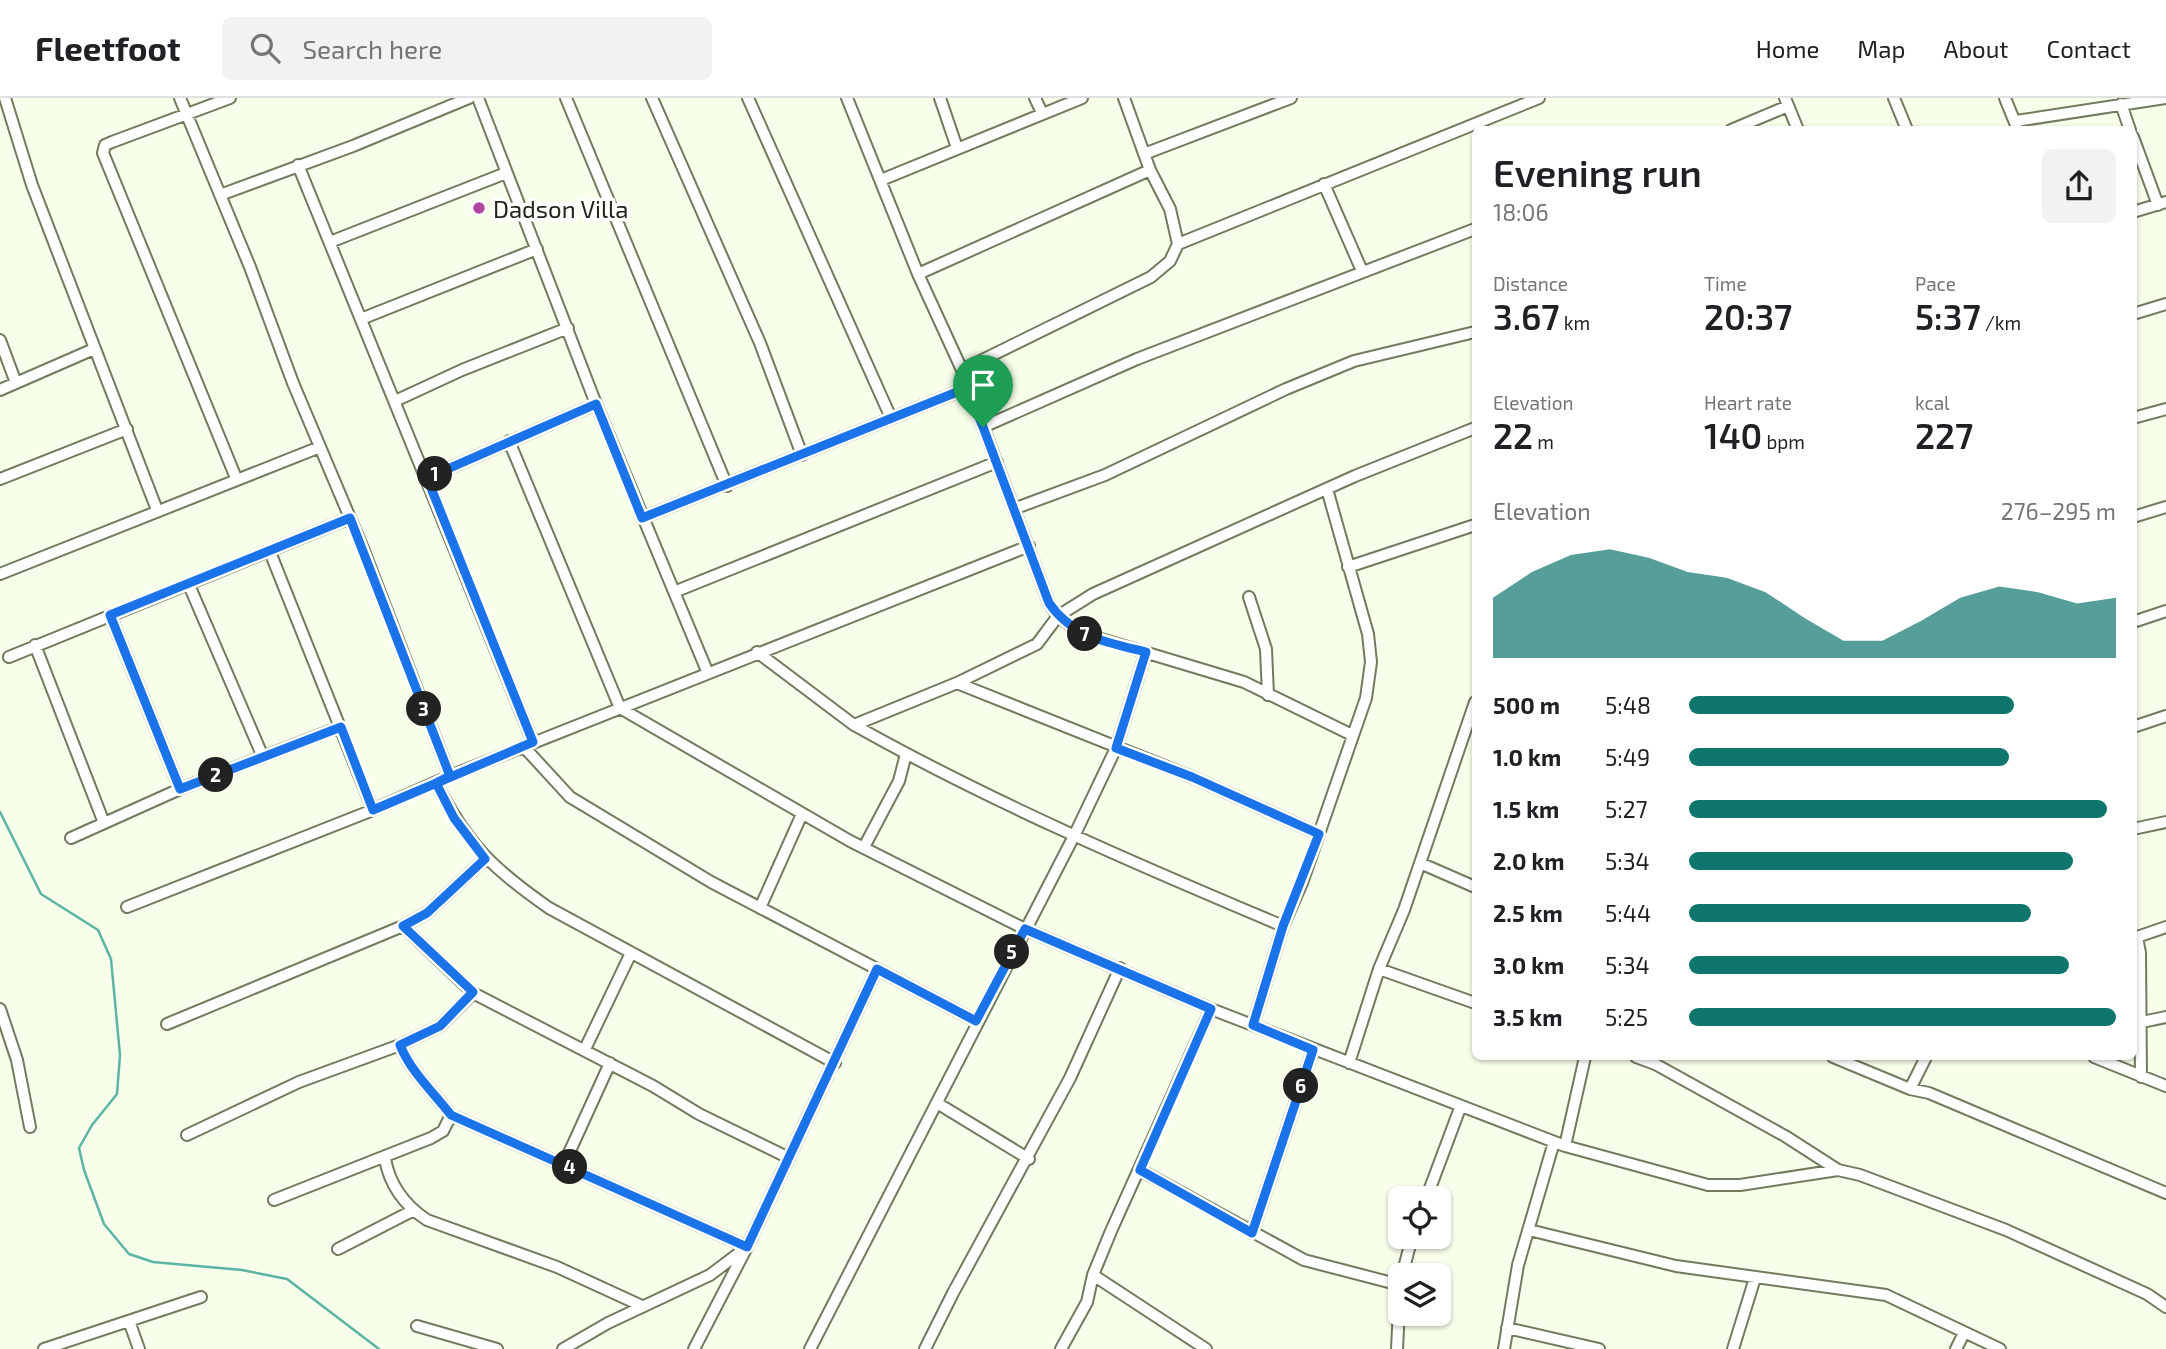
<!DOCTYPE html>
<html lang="en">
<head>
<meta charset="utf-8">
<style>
  :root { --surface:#fff; --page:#f2f2f2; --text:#202124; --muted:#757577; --line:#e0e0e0; --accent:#0f766e }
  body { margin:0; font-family:"Exo 2",sans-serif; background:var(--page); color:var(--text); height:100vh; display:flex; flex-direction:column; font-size:26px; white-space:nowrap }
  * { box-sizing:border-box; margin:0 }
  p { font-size:23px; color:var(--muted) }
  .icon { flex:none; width:38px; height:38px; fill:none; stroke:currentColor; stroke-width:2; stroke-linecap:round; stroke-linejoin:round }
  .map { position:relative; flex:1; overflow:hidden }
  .drawer { position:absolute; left:1472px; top:28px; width:665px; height:934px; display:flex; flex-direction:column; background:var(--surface); border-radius:10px; box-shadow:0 2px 5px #0004 }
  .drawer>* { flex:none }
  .fabs { position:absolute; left:1388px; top:1088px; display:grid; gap:14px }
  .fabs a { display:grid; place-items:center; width:63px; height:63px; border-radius:10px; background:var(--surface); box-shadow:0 2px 5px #0004; font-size:35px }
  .pin { position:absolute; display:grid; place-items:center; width:60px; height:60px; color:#fff; margin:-72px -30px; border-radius:50% 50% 50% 0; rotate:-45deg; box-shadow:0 0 7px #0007 }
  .pin .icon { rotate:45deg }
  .km { position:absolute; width:35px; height:35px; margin:-18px; border-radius:50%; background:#222; color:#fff; font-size:19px; line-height:35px; text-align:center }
  .round { display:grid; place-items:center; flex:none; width:74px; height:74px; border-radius:10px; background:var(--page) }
  .head { display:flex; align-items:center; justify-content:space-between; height:119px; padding:0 21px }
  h1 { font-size:38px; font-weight:600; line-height:52px }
  .figures { display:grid; grid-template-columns:repeat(3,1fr); gap:10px; height:119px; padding:7px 21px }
  .figures div { display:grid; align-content:center }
  .figures b { font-size:35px; font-weight:600 }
  .figures small { font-size:19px; font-weight:400 }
  .figures p { font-size:19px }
  .chart { height:196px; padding:14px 21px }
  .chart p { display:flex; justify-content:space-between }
  .chart svg { width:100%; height:126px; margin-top:7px; fill:var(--accent); opacity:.7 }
  ul { padding:0 21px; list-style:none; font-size:23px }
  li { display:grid; grid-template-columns:112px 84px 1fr; align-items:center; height:52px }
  li i { height:18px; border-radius:9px; background:var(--accent) }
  header { display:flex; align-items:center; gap:42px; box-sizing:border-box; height:98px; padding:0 35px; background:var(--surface); border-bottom:2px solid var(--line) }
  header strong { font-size:33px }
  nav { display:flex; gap:38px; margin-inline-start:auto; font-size:24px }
  .search { width:490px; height:63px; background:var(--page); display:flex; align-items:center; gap:18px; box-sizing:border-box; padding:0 24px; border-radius:10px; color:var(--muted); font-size:26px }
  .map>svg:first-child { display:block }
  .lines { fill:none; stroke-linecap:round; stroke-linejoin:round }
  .stream { stroke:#5bb4a4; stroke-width:2.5 }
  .minor-casing { stroke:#717b5d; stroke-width:14 }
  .minor { stroke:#fff; stroke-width:10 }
  .route-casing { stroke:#fff; stroke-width:14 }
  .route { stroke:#1a73e8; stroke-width:9 }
  .poi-dot { fill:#b244a1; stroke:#fff; stroke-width:2.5 }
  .labels { text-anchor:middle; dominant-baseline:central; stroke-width:7; stroke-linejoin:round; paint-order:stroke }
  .poi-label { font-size:24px; fill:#212519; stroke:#fff; text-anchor:start }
</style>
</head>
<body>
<header>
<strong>Fleetfoot</strong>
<div class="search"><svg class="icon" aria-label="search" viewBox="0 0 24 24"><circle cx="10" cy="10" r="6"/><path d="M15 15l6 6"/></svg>Search here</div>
<nav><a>Home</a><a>Map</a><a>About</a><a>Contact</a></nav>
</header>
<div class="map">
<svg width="2166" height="1251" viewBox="0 0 2166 1251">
  <rect width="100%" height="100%" fill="#f7feea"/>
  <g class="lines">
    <path class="stream" d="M0 714 41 796 98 832 111 861 120 957 117 996 92 1027 79 1050 84 1072 104 1126 129 1156 153 1164 242 1172 287 1181 379 1251"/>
    <g class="minor-casing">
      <path id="minor" d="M5 0 32 87 157 412
        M230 0 112 44 105 47 103 55 236 380
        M478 0 596 306 707 573
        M566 0 727 388
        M652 0 760 245 802 357
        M748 0 891 320
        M847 0 918 176 962 272 1049 505 1058 518 1081 535 1244 584 1352 637
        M940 0 957 50
        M1035 0 1042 15
        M1785 0 1798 32
        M1894 0 1907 32
        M2005 0 2018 32
        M2121 6 2130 32
        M2016 23 2166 0
        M1731 32 1788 8
        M2133 39 2158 107
        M1144 56 1291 0
        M298 67 533 644
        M881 82 1082 0
        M1324 86 1362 173
        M220 97 353 48 469 0
        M2133 114 2166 104
        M330 144 506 75
        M1178 146 1539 0
        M918 176 1150 72
        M2133 216 2166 206
        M361 221 537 151
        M0 242 16 285
        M962 272 1151 179 1170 163 1178 146 1170 111 1150 72 1124 0
        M0 292 94 251
        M395 303 462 272 568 230
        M2133 320 2166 311
        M983 329 1137 261 1475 131
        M509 343 620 610 850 743 1025 831 1211 911 1565 1048 1708 1087H1740L1838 1072 1860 1077 2006 1132 2147 1196 2166 1209
        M427 380 596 306
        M0 381 127 331
        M1016 410 1105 377 1286 291 1354 263 1475 234
        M2133 419 2166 409
        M642 420 967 290
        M270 454 373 712
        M1348 469 1475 427
        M0 476 320 349
        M189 487 263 659
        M674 494 997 364
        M1249 499 1266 551 1268 597
        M110 517 180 691
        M2133 524 2166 513
        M35 547 104 725
        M757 554 854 627 957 585 1037 546 1058 518 1093 496 1355 378 1475 330
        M9 559 350 420
        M957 585 1192 679 1319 736
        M854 627C991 704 1138 767 1283 828
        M2133 629 2166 618
        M524 649 570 699 711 784 877 871
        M450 678 1029 448
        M436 685C467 746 493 771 549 810L835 965
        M2133 731 2166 724
        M71 740 180 691 340 629
        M864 749 899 683 906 656
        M1420 765 1475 789
        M127 809 373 712 450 678 364 453 293 285 250 169 180 0
        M760 810 802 716
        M403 828 473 895 653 988 699 1016 789 1060
        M2133 838 2137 839 2140 855 2141 979
        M2137 839 2166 829
        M1379 871 1475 905
        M0 911 17 962 30 1029
        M2142 924 2166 919
        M167 926 403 828 427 815 485 761
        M1253 927 1283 828 1302 785 1366 600 1371 564 1368 536 1327 391
        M585 951 631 855
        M1636 959 1655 966 1785 1038 1838 1072
        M1833 959 1910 991 1929 995 2166 1095
        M2094 959 2166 988
        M1349 965 1379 871 1404 812 1475 604
        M1910 991 1926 959
        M937 1005 1029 1061
        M451 1017 747 1149 710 1177 608 1225 563 1251
        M187 1037 299 984 400 947 440 928 473 895
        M1565 1048 1585 959
        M385 1061C390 1088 404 1107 427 1122L557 1169 642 1208
        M564 1066 610 965
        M1140 1072 1304 1162 1400 1187
        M1426 1101 1460 1010
        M274 1102 431 1040 443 1033 451 1017C433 994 411 974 400 947
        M1529 1132 1676 1168 1886 1197 2000 1251
        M1252 1135 1313 952
        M338 1151 412 1113
        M1093 1177 1206 1251
        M1402 1178 1412 1139
        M129 1223 139 1251
        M417 1228 497 1251
        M1507 1230 1599 1251
        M44 1251 201 1199
        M694 1251 747 1149 877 871 976 923
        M810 1251 1075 736 1116 650 1146 554
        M925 1251 953 1195 1070 980 1120 870
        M1061 1251 1087 1204 1093 1177 1111 1133 1211 911
        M1397 1251 1400 1190
        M1504 1251 1518 1167 1554 1044
        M1733 1251 1755 1180
        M1956 1251 1964 1235"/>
    </g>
    <use href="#minor" class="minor"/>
  </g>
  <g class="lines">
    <g class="route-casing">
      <path id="route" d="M983 329 967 290 642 420 596 306 427 380 533 644 373 712 341 629 180 691 110 517 350 420 450 678 436 685 454 720 485 761 427 815 403 828 473 894 440 928 400 947C411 974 433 994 451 1017L747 1149 877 871 976 923 1025 831 1211 911 1140 1072 1252 1135 1313 952 1253 927 1283 828 1319 736 1192 679 1116 650 1146 554C1109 545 1072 539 1049 505L983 329"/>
    </g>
    <use href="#route" class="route"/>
  </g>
  <circle class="poi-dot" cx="479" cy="110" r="7"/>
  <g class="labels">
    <g class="poi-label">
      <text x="493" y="110">Dadson Villa</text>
    </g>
  </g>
</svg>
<div class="fabs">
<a><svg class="icon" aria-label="locate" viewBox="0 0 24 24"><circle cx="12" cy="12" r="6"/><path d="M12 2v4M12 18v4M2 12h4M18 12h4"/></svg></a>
<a><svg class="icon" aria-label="layers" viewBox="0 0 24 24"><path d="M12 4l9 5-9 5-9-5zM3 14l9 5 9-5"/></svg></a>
</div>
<div class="pin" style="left:983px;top:329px;background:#1e9e55"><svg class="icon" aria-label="arrive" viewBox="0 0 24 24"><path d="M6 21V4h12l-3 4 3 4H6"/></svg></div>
<b class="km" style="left:435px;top:376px">1</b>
<b class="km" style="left:216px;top:677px">2</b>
<b class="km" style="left:424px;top:611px">3</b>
<b class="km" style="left:570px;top:1069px">4</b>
<b class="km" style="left:1012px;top:854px">5</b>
<b class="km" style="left:1301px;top:988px">6</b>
<b class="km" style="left:1085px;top:536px">7</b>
<section class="drawer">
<div class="head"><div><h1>Evening run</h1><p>18:06</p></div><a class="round"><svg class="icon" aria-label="share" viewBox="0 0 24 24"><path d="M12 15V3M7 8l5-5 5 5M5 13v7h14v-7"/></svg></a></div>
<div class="figures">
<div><p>Distance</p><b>3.67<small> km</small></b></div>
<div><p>Time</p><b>20:37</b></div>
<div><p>Pace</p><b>5:37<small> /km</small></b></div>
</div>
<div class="figures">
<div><p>Elevation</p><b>22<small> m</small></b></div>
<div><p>Heart rate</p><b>140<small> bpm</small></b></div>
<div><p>kcal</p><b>227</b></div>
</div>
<div class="chart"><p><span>Elevation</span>276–295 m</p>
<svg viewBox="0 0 160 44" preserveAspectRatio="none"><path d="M0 44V23L10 14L20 8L30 6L40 9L50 14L60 16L70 21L80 30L90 38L100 38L110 31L120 23L130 19L140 21L150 25L160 23V44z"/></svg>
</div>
<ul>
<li><b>500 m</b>5:48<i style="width:76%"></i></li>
<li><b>1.0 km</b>5:49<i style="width:75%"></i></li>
<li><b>1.5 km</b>5:27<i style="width:98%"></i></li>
<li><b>2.0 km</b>5:34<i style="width:90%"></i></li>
<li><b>2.5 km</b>5:44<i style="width:80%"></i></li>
<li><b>3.0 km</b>5:34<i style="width:89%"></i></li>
<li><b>3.5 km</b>5:25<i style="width:100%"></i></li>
</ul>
</section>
</div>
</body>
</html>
